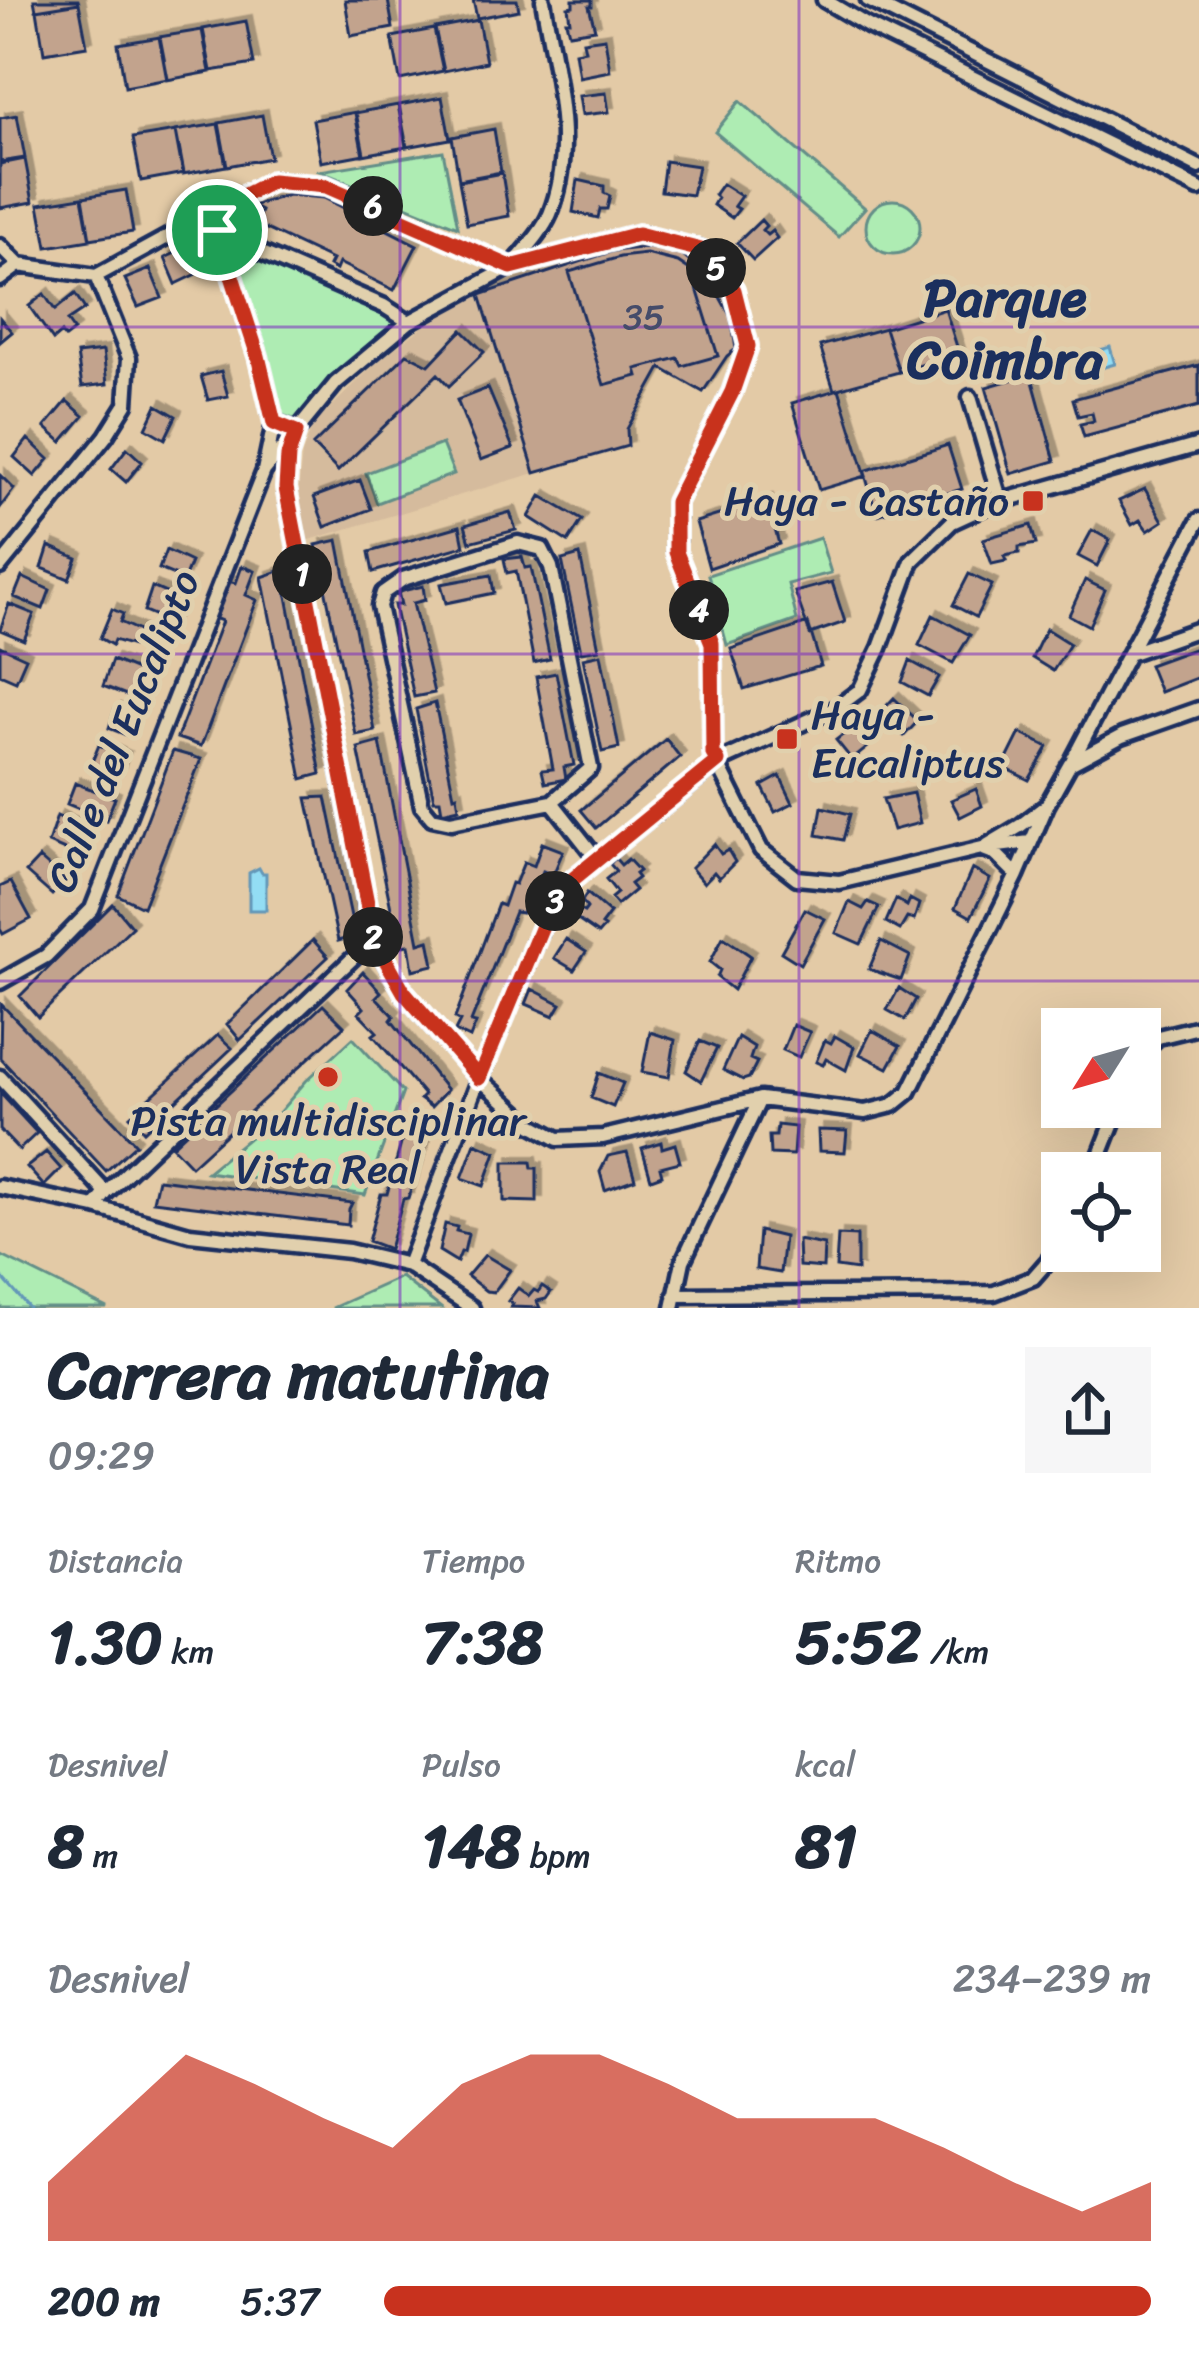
<!DOCTYPE html>
<html lang="es">
<head>
<meta charset="utf-8">
<style>
  :root { --surface:#fff; --page:#f6f6f7; --text:#1f2937; --muted:#747a83; --accent:#c8321e }
  body { margin:0; font-family:Sriracha,sans-serif; background:var(--page); color:var(--text); height:100vh; display:flex; flex-direction:column; font-size:45px; white-space:nowrap }
  * { box-sizing:border-box; margin:0 }
  p { font-size:39px; color:var(--muted) }
  .icon { flex:none; width:66px; height:66px; fill:none; stroke:currentColor; stroke-width:2; stroke-linecap:round; stroke-linejoin:round }
  .map { position:relative; height:1308px; overflow:hidden }
  .details { display:flex; flex-direction:column; background:var(--surface); flex:1 }
  .details>* { flex:none }
  .needle { width:78px; rotate:233deg }
  .fabs { position:absolute; left:1041px; top:1008px; display:grid; gap:24px }
  .fabs a { display:grid; place-items:center; width:120px; height:120px; border-radius:0px; background:var(--surface); box-shadow:0 12px 48px #0002; font-size:60px }
  .pin { position:absolute; display:grid; place-items:center; width:102px; height:102px; color:#fff; margin:-51px; border:6px solid #fff; border-radius:50%; box-shadow:0 3px 12px #0007 }
  .km { position:absolute; width:60px; height:60px; margin:-30px; border-radius:50%; background:#222; color:#fff; font-size:33px; line-height:60px; text-align:center }
  .round { display:grid; place-items:center; flex:none; width:126px; height:126px; border-radius:0px; background:var(--page) }
  .head { display:flex; align-items:center; justify-content:space-between; height:204px; padding:0 48px }
  h1 { font-size:66px; font-weight:800; line-height:90px }
  .figures { display:grid; grid-template-columns:repeat(3,1fr); gap:18px; height:204px; padding:12px 48px }
  .figures div { display:grid; align-content:center }
  .figures b { font-size:60px; font-weight:800 }
  .figures small { font-size:33px; font-weight:400 }
  .figures p { font-size:33px }
  .chart { height:336px; padding:24px 48px }
  .chart p { display:flex; justify-content:space-between }
  .chart svg { width:100%; height:216px; margin-top:12px; fill:var(--accent); opacity:.7 }
  ul { padding:0 48px; list-style:none; font-size:39px }
  li { display:grid; grid-template-columns:192px 144px 1fr; align-items:center; height:90px }
  li i { height:30px; border-radius:15px; background:var(--accent) }
  .map>svg:first-child { display:block }
  .built { fill:#d5bb9d }
  .green { fill:#aeecb3; stroke:#648e88; stroke-width:3 }
  .water { fill:#93ddf4; stroke:#6397b8; stroke-width:3 }
  .lines { fill:none; stroke-linecap:round; stroke-linejoin:round }
  .stream { stroke:#6397b8; stroke-width:3 }
  .building { fill:#c2a38d; stroke:#1b2f5e; stroke-width:3; filter:url(#shadow) }
  .street-casing { stroke:#1b2f5e; stroke-width:21 }
  .street { stroke:#e1d0ad; stroke-width:12 }
  .route-casing { stroke:#fff; stroke-width:24 }
  .route { stroke:#c8321e; stroke-width:15 }
  .grid { fill:none; stroke:#7b2cbf; stroke-width:3; stroke-opacity:0.55 }
  .poi-dot { fill:#c8321e; stroke:#e1d0ad; stroke-width:4.5 }
  .labels { text-anchor:middle; dominant-baseline:central; stroke-width:10; stroke-linejoin:round; paint-order:stroke }
  .number-label { font-size:36px; fill:#454c6a }
  .poi-label { font-size:42px; fill:#1b2f5e; stroke:#e1d0ad; text-anchor:end }
  .street-label { font-size:42px; fill:#1b2f5e; stroke:#e1d0ad }
  .district-label { font-size:54px; font-weight:bold; fill:#1b2f5e; stroke:#e1d0ad }
</style>
</head>
<body>
<div class="map">
<svg width="1199" height="1308" viewBox="0 0 1199 1308">
  <defs>
    <filter id="shadow"><feDropShadow dx="5.5" dy="-5.5" stdDeviation="0" flood-color="#0004"/></filter>
  </defs>
  <rect width="100%" height="100%" fill="#e3caa6"/>
  <filter id="ink" filterUnits="userSpaceOnUse"><feTurbulence type="fractalNoise" baseFrequency=".00833" numOctaves="2"/><feDisplacementMap in="SourceGraphic" scale="24" xChannelSelector="R" yChannelSelector="G"/><feConvolveMatrix kernelMatrix="1 2 1 2 8 2 1 2 1" color-interpolation-filters="sRGB"/></filter>
  <g filter="url(#ink)">
    <path class="built" d="M480 295 535 473 306 541 298 493 302 454 313 425 376 363 424 326Z"/>
    <path class="green" d="M740 101 865 208 839 237 715 132Z
      M443 151 458 227 319 171Z
      M866 227a27 27 0 1 1 54 0a27 27 0 1 1-54 0Z
      M233 244 247 247 248 254 317 284 332 285 331 291 380 314 383 310 396 319 397 322 380 337 382 340 375 346 372 342C356 355 341 367 328 383 317 395 310 411 296 420L279 414 227 252Z
      M442 444 454 474 377 503 366 473Z
      M820 538 831 573 788 584 797 620 727 645 708 575Z
      M353 1038 403 1092 365 1195 207 1172 277 1115 306 1081Z
      M0 1255 107 1308H0Z
      M401 1277 441 1308H332Z"/>
    <path class="water" d="M1110 347 1115 364 1080 374 1076 357Z
      M259 868 262 873H266V910H249V873Z"/>
    <g class="lines">
      <path class="stream" d="M0 1275 29 1308"/>
    </g>
    <path class="building" d="M34 0H78L79 3 36 10Z
      M345 0H388L393 28 351 36Z
      M473 0H517L519 10 477 18Z
      M573 0H592V6H589L595 29 569 33 566 21H570L568 7 573 6Z
      M79 3 87 46 44 53 37 10Z
      M478 20 486 62 444 71 435 28Z
      M246 21 254 64 211 71 203 29Z
      M434 29 443 71 400 80 392 37Z
      M202 30 210 72 167 80 159 37Z
      M160 37 168 79 125 87 118 44Z
      M605 38 610 71 579 77 575 52 585 50 583 41Z
      M606 93 609 112 582 115 579 96Z
      M442 97 450 139 407 147 399 105Z
      M398 105 406 147 363 155 355 113Z
      M356 112 364 154 321 162 313 120Z
      M17 115 25 158 0 162V118Z
      M262 115 270 158 227 166 219 123Z
      M218 124 226 166 183 174 175 131Z
      M494 129 501 172 459 180 452 137Z
      M176 131 184 173 141 181 133 138Z
      M25 159 33 202 0 208V164Z
      M665 161 698 166 692 195 661 191Z
      M502 173 509 216 467 224 459 181Z
      M578 180 604 186V193L610 196 607 209H600L598 218 573 212Z
      M722 184 741 196 734 206 739 209 732 218 713 205 717 198 714 195Z
      M126 190 133 232 90 239 83 197Z
      M288 195 324 198 417 245 394 290 339 263 336 270 329 266 332 260 256 224 261 211 252 206Z
      M82 197 90 240 47 247 39 204Z
      M761 220 766 226 762 230 767 235 772 231 777 238 753 260 737 243Z
      M188 247 197 274 176 284 165 258Z
      M649 247 666 248 682 255 710 279 731 317 736 349 727 356 703 392 661 368 627 429 628 446 535 473 480 295 613 251Z
      M646 254 678 262 699 276 694 279 718 356 682 366 678 358 636 369 638 376 604 385 569 272 620 257Z
      M150 269 162 298 138 307 125 279Z
      M44 294 55 310 75 294 85 309 67 321 74 331 65 338 61 333 53 340 29 306Z
      M945 309 959 353 899 372 885 328Z
      M0 318 12 332 0 342Z
      M885 328 899 372 834 390 820 346Z
      M462 330 484 352 449 386 438 374 338 471 313 445 407 354 429 365Z
      M103 351 107 384 82 387 77 354Z
      M1199 365V406L1084 437 1080 424 1094 421 1092 413 1078 416 1073 399Z
      M221 371 228 396 208 400 201 376Z
      M1031 374 1055 461 1011 474 986 387Z
      M488 388 513 448 481 460 457 400Z
      M839 389 866 476 819 490 792 403Z
      M67 401 84 416 62 442 45 427Z
      M157 405 176 416 165 439 146 428Z
      M28 439 49 459 35 476 14 457Z
      M948 445 962 489 877 515 864 471Z
      M127 448 142 462 126 482 111 469Z
      M0 475 14 489 0 508Z
      M360 480 371 509 325 527 314 497Z
      M1145 489 1163 521 1148 531 1140 520 1132 525 1119 501Z
      M541 496 582 520 568 542 529 517Z
      M767 500 779 544 709 568 696 522Z
      M510 512 516 530 470 542 465 525Z
      M1031 525 1036 544 1019 547V553L1004 556 1006 561 992 564 983 539Z
      M460 526 464 546 373 572 369 552Z
      M1092 530 1110 540 1097 566 1078 556Z
      M338 540 375 731 356 735 316 545Z
      M49 546 77 558 69 579 42 568Z
      M166 550 191 562 184 579 159 569Z
      M580 555 599 649 581 652 562 560Z
      M522 557 525 568 531 567 550 659 534 663 516 571 507 573 504 559Z
      M242 566 255 571 246 595 257 600 201 746 177 738 222 621 214 618 227 581 236 583Z
      M282 570 321 774 302 779 262 577Z
      M969 574 992 585 976 617 953 605Z
      M491 575 494 593 446 603 441 584Z
      M22 577 50 590 43 609 14 597Z
      M1085 580 1105 590 1089 626 1069 615Z
      M832 582 845 622 810 634 795 592Z
      M423 586 425 600 413 603 434 693 414 697 394 605H401L398 592Z
      M152 587 182 600 173 623 144 611Z
      M9 604 34 614 24 640 0 630Z
      M112 609 123 614 120 622 139 631 133 646 114 640 112 645 100 638Z
      M933 615 970 635 953 663 919 645Z
      M808 623 821 666 744 689 731 649Z
      M1046 629 1070 644 1053 671 1032 658Z
      M0 646 26 658 16 681 0 674Z
      M1199 647V677L1160 692 1149 665Z
      M601 654 619 748 602 752 583 658Z
      M112 660 144 673 134 698 103 686Z
      M910 661 939 677 928 696 902 682Z
      M556 673 574 765 564 767 566 779 545 783 542 770 553 769 536 677Z
      M894 698 918 721 904 736 879 714Z
      M435 703 454 796 457 795 459 808 442 812 440 800H434L416 709Z
      M115 709 136 718 129 736 109 728Z
      M862 720 874 737 863 744 867 748 852 760 836 740Z
      M1020 733 1048 747 1029 780 1003 767Z
      M666 739 680 757 596 828 581 810Z
      M380 742 419 943 429 940 434 965 413 970 409 945 402 946 399 922 394 923 358 748Z
      M99 745 125 757 117 779 89 769Z
      M173 751 201 759 143 907 118 895Z
      M780 776 793 803 775 812 762 786Z
      M75 783 115 798 106 820 67 804Z
      M976 789 982 806 960 817 951 800Z
      M913 793 920 823 893 830 883 799Z
      M326 797 355 936 338 941 307 798Z
      M822 807 850 814 843 840 817 835Z
      M57 816 83 828 74 854 48 843Z
      M542 843 563 851 553 875 543 871 534 894 530 892 522 913 515 912 471 1022 476 1023 470 1038 455 1031 460 1021 455 1018 498 904 503 906 511 883 515 884 524 862 534 866Z
      M714 844 721 854 728 850 735 862 719 878 714 872 704 883 691 868Z
      M39 858 65 881 52 895 26 872Z
      M615 858 621 865 628 859 639 871 635 874 638 878 630 884 635 890 617 905 611 898 617 893 606 879 616 871 610 864Z
      M972 869 990 879 971 917 955 908Z
      M11 882 31 919 3 934 0 929V887Z
      M587 893 610 913 601 925 604 927 598 934 575 918 580 910 584 912 587 908 582 901Z
      M896 899 907 906 910 899 919 904 914 920 907 918 900 930 886 922Z
      M849 902 863 909 868 902 879 907 861 944 836 933Z
      M113 904 132 927 38 1017 20 996Z
      M805 909 825 919 800 964 781 952Z
      M723 937 751 956 733 990 717 977 720 970 710 962Z
      M566 939 586 952 574 970 554 958Z
      M313 940 328 957 240 1040 227 1024Z
      M881 941 910 956 901 980 869 969Z
      M363 972 381 992 376 997 394 1016 391 1020 447 1090 431 1107 420 1099 424 1095 373 1035 377 1032 359 1013 364 1008 347 989Z
      M899 988 916 999 905 1020 887 1010Z
      M532 989 561 1004 554 1016 526 1004Z
      M1 1004 136 1144 106 1171 0 1058Z
      M323 1005 344 1026 191 1166 172 1146Z
      M793 1025 810 1032 799 1057 783 1050Z
      M872 1030 900 1046 888 1068 860 1054Z
      M650 1032 675 1040 669 1077 642 1072Z
      M218 1035 232 1048 144 1131 130 1116Z
      M835 1036 854 1047 846 1070 826 1059 823 1065 816 1062 825 1040 831 1043Z
      M738 1037 754 1047 750 1059 757 1062 749 1078 743 1080 723 1070Z
      M700 1041 717 1048 701 1081 686 1071Z
      M599 1073 623 1083 613 1107 591 1098Z
      M0 1093 37 1133 19 1150 0 1130Z
      M407 1122 431 1124 408 1198 403 1199 389 1249 368 1241 381 1194H387Z
      M777 1125 795 1127 793 1155 770 1154 769 1136H776Z
      M818 1130 847 1131 845 1152 819 1151Z
      M661 1142 662 1148 675 1144 680 1162 660 1167 662 1175 651 1179 642 1148Z
      M475 1143 496 1152 484 1186 462 1178Z
      M46 1152 61 1169 44 1186 27 1167Z
      M627 1152 635 1179 605 1190 600 1172 608 1156Z
      M504 1162H531L532 1168H537V1202L504 1201Z
      M158 1179 352 1203 349 1209 348 1225 153 1201Z
      M445 1224 457 1227 456 1231 468 1234 464 1252H461L457 1262 439 1251Z
      M759 1231 784 1237 780 1273 756 1269Z
      M838 1235 857 1236V1270L836 1267Z
      M798 1240 824 1245 823 1268 799 1266Z
      M485 1255 510 1270 494 1292 486 1291 467 1276Z
      M542 1286 551 1292 546 1299 537 1301 540 1308 511 1307 513 1304 508 1301 518 1288 529 1296 534 1290 538 1292Z"/>
    <g class="lines">
      <g class="street-casing">
        <path id="street" d="M824 0 868 26 1199 189
          M868 0 1199 167
          M217 230 222 207 272 181 326 186 511 267C524 251 542 233 550 214 578 146 554 68 543 0
          M0 246 19 265 96 276 193 223 217 230 239 243 384 306 409 322
          M0 279 19 265
          M970 397 1001 502
          M296 432 288 456 286 488 373 939 404 993 479 1078 529 1123 558 1139 603 1137 760 1099 865 1112 893 1105 909 1092 1017 875 1047 805 1070 764 1122 736 1199 709
          M264 471 336 383 409 322 511 267 638 234 701 250 733 290 748 346 732 391 676 502V552L712 643 713 754 761 850 797 878 839 882 982 848 1030 842
          M0 567 106 436 126 404 129 358 96 276
          M1131 653 1199 629
          M1071 763 1199 520
          M552 802 591 768 551 567 542 549 518 543 403 579 383 593 379 606 422 806 432 818 451 822 552 802 597 859
          M988 845 1020 826 1046 806
          M983 849 996 854 1017 875
          M0 982 46 956 92 909 264 471 274 423 258 355 217 230
          M1140 1054 1158 1037 1199 1027
          M0 1077 106 1193
          M1093 1173 1119 1107
          M0 1187 95 1207 190 1234 349 1251 408 1265 472 1308
          M95 1207 106 1193 373 939
          M408 1265 479 1078 549 909 567 884 718 762 836 708 860 690 880 648 912 561 952 522 991 504 1199 445
          M675 1295 994 1293 1033 1278 1062 1245
          M673 1308 683 1261 760 1099"/>
      </g>
      <use href="#street" class="street"/>
    </g>
  </g>
  <g class="lines" filter="url(#ink)">
    <g class="route-casing">
      <path id="route" d="M272 181 326 186 511 267 638 234 701 250 734 290 748 346 732 392 676 502V552L712 643 713 754 718 761 567 884 549 909 479 1078 404 992 374 939 286 488 288 456 296 432 274 423 258 356 217 230 222 207Z"/>
    </g>
    <use href="#route" class="route"/>
  </g>
  <path class="grid" d="M400 0V1308M799 0V1308M0 327H1199M0 654H1199M0 981H1199"/>
  <g class="poi-dot">
    <rect x="1021" y="489" width="24" height="24" rx="6"/>
    <rect x="775" y="727" width="24" height="24" rx="6"/>
    <circle cx="328" cy="1077" r="12"/>
  </g>
  <g class="labels">
    <g class="number-label">
      <text x="644" y="317">35</text>
    </g>
    <g class="poi-label">
      <text x="1009" y="501">Haya - Castaño</text>
      <text x="811" y="715" text-anchor="start">Haya -<tspan x="811" dy="48">Eucaliptus</tspan></text>
      <text x="328" y="1121" text-anchor="middle">Pista multidisciplinar<tspan x="328" dy="48">Vista Real</tspan></text>
    </g>
    <g class="street-label">
      <text transform="translate(123 731) rotate(-68)">Calle del Eucalipto</text>
    </g>
    <g class="district-label">
      <text x="1005" y="298">Parque<tspan x="1005" dy="62">Coimbra</tspan></text>
    </g>
  </g>
</svg>
<div class="fabs">
<a><svg class="needle" viewBox="-14 -14 28 28"><path d="M0-13l5 13h-10z" fill="#e53935"/><path d="M0 13l5-13h-10z" fill="#747a83"/></svg></a>
<a><svg class="icon" aria-label="locate" viewBox="0 0 24 24"><circle cx="12" cy="12" r="6"/><path d="M12 2v4M12 18v4M2 12h4M18 12h4"/></svg></a>
</div>
<div class="pin" style="left:217px;top:230px;background:#1e9e55"><svg class="icon" aria-label="arrive" viewBox="0 0 24 24"><path d="M6 21V4h12l-3 4 3 4H6"/></svg></div>
<b class="km" style="left:302px;top:574px">1</b>
<b class="km" style="left:373px;top:937px">2</b>
<b class="km" style="left:555px;top:901px">3</b>
<b class="km" style="left:699px;top:610px">4</b>
<b class="km" style="left:716px;top:268px">5</b>
<b class="km" style="left:373px;top:206px">6</b>
</div>
<section class="details">
<div class="head"><div><h1>Carrera matutina</h1><p>09:29</p></div><a class="round"><svg class="icon" aria-label="share" viewBox="0 0 24 24"><path d="M12 15V3M7 8l5-5 5 5M5 13v7h14v-7"/></svg></a></div>
<div class="figures">
<div><p>Distancia</p><b>1.30<small> km</small></b></div>
<div><p>Tiempo</p><b>7:38</b></div>
<div><p>Ritmo</p><b>5:52<small> /km</small></b></div>
</div>
<div class="figures">
<div><p>Desnivel</p><b>8<small> m</small></b></div>
<div><p>Pulso</p><b>148<small> bpm</small></b></div>
<div><p>kcal</p><b>81</b></div>
</div>
<div class="chart"><p><span>Desnivel</span>234–239 m</p>
<svg viewBox="0 0 160 44" preserveAspectRatio="none"><path d="M0 44V32L10 19L20 6L30 12L40 19L50 25L60 12L70 6L80 6L90 12L100 19L110 19L120 19L130 25L140 32L150 38L160 32V44z"/></svg>
</div>
<ul>
<li><b>200 m</b>5:37<i style="width:100%"></i></li>
</ul>
</section>
</body>
</html>
